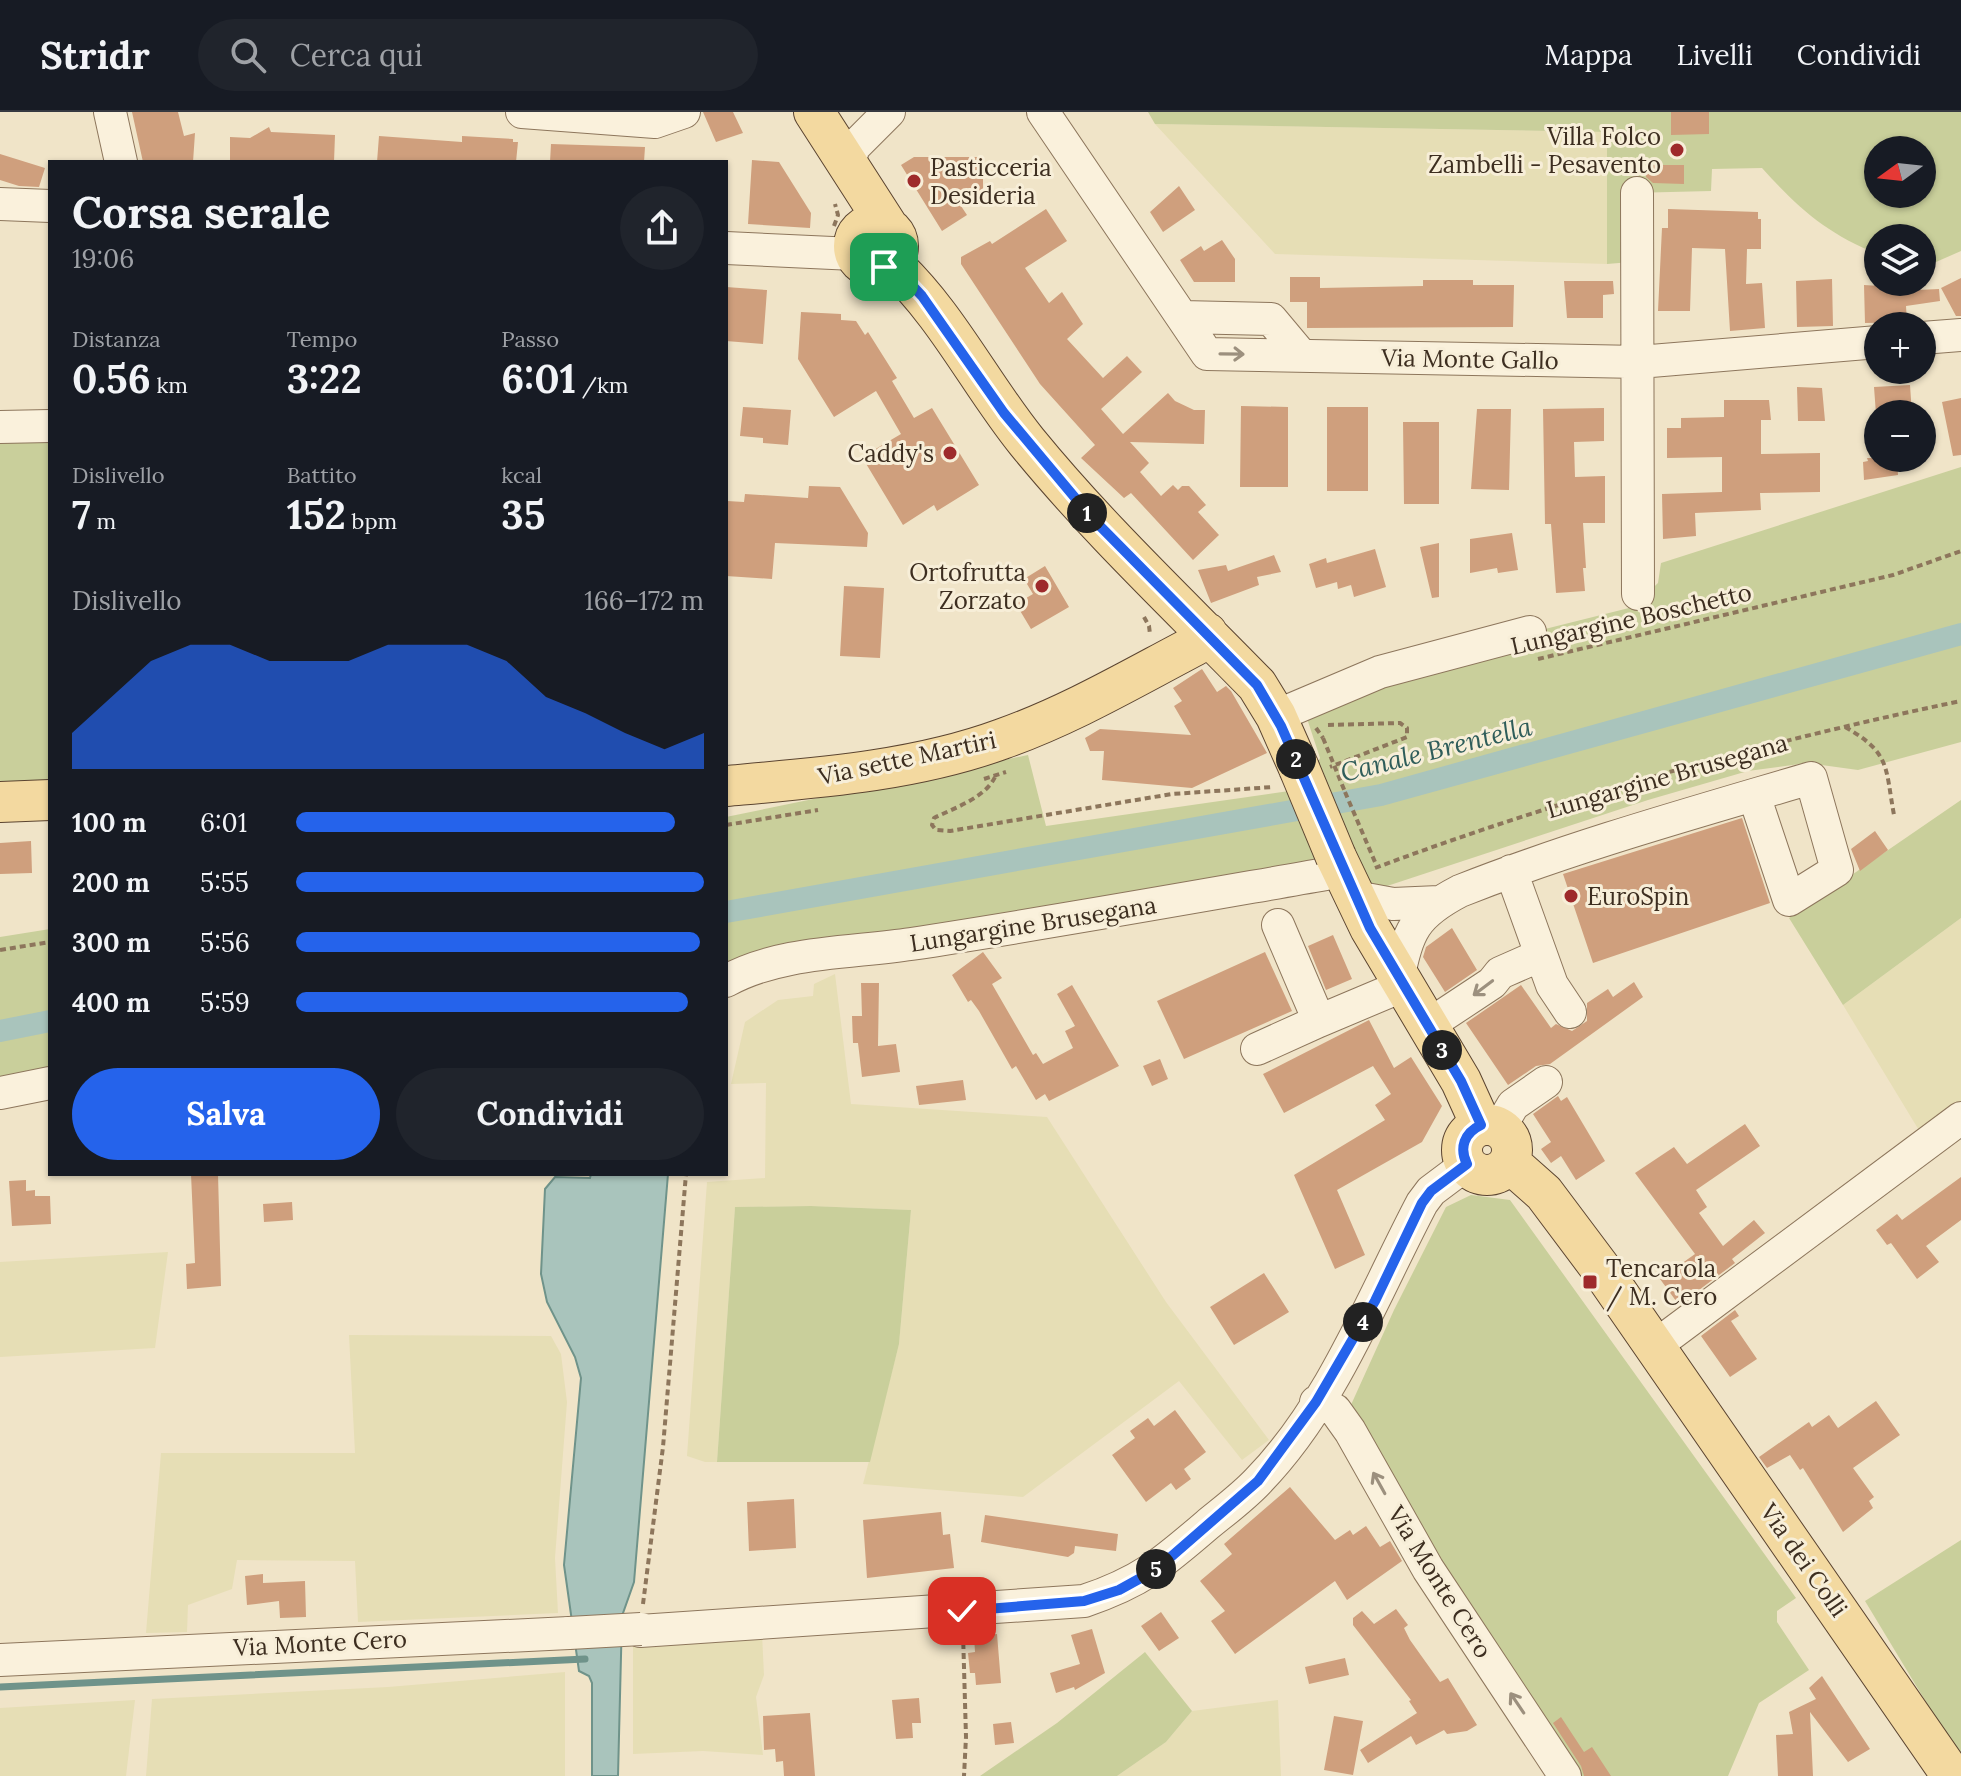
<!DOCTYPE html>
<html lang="it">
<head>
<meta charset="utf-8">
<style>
  :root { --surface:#171b24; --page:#20242c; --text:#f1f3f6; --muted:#9ea1a6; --line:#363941; --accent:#2563eb }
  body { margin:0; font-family:Lora,serif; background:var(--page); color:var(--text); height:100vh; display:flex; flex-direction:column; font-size:30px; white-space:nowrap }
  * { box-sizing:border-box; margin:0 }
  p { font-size:26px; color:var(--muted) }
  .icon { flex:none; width:44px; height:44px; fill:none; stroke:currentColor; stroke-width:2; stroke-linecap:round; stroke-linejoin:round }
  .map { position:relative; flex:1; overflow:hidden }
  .side { position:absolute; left:48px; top:48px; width:680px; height:1016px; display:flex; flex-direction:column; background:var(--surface); border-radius:0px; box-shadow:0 2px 6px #0004 }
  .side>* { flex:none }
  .needle { width:52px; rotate:255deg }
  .controls { position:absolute; left:1864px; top:24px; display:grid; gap:16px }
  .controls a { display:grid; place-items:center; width:72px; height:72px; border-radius:50%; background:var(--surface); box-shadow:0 2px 6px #0004; font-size:40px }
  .pin { position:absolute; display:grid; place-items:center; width:68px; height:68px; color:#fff; margin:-34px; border-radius:16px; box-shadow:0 4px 12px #0006 }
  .km { position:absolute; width:40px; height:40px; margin:-20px; border-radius:50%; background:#222; color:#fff; font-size:22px; line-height:40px; text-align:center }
  .round { display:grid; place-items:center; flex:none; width:84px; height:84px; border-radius:42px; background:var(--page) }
  .headline { display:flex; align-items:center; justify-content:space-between; height:136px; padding:0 24px }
  h1 { font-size:44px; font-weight:700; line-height:60px }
  .stats { display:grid; grid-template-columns:repeat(3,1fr); gap:12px; height:136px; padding:8px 24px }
  .stats div { display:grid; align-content:center }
  .stats b { font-size:40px; font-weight:700 }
  .stats small { font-size:22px; font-weight:400 }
  .stats p { font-size:22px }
  .chart { height:224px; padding:16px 24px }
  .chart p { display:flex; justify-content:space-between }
  .chart svg { width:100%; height:144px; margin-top:8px; fill:var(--accent); opacity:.7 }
  .primary-button { display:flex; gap:16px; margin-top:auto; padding:16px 24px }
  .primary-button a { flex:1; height:92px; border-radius:48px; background:var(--accent); color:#fff; font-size:32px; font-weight:700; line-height:92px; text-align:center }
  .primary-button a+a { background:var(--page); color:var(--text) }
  ul { padding:0 24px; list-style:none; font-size:26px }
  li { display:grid; grid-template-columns:128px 96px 1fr; align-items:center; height:60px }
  li i { height:20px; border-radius:10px; background:var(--accent) }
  header { display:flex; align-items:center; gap:48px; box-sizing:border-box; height:112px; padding:0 40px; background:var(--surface); border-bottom:2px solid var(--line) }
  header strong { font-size:38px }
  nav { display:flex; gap:44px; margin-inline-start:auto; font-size:28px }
  .search { width:560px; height:72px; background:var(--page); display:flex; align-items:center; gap:20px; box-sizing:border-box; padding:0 28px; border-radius:44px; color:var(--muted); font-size:30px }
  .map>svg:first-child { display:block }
  .farmland { fill:#e6deb5 }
  .green { fill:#c9cf9b; fill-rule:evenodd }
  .water { fill:#a9c4bc; stroke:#6f938a; stroke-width:2 }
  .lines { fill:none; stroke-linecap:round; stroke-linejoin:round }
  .stream { stroke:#6f938a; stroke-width:7 }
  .canal { stroke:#a9c4bc; stroke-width:22 }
  .building { fill:#cf9f7d }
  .minor-casing { stroke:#8d765c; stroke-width:34 }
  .major-casing { stroke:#5b4430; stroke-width:42 }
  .path { stroke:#8d765c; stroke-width:4; stroke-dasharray:6 4; stroke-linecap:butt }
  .minor { stroke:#faf1dc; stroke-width:32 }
  .major { stroke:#f3d9a0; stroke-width:40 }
  .minor-bridge-casing { stroke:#8d765c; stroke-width:34; stroke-linecap:butt }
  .major-bridge-casing { stroke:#5b4430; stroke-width:42; stroke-linecap:butt }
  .path-bridge { stroke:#8d765c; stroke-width:4; stroke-dasharray:6 4; stroke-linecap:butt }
  .minor-bridge { stroke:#faf1dc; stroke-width:32 }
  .major-bridge { stroke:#f3d9a0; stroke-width:40 }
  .oneway { stroke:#9c907e }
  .route-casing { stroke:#fff; stroke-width:16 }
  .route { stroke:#2563eb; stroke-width:10 }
  .poi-dot { fill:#9e2a2b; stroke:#f7eed8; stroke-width:3 }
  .labels { text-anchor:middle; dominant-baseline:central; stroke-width:6; stroke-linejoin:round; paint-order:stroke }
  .poi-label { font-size:24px; fill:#3d2e20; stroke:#f7eed8; text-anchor:end }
  .street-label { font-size:24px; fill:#3d2e20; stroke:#f7eed8 }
  .water-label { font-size:26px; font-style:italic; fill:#2f5d5a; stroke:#f7eed8 }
</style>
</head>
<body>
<header>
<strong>Stridr</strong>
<div class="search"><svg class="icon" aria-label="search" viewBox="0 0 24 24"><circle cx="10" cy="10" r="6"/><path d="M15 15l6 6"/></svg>Cerca qui</div>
<nav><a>Mappa</a><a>Livelli</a><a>Condividi</a></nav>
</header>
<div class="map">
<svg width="1961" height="1664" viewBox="0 0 1961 1664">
  <rect width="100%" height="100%" fill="#f0e4c8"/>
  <path class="farmland" d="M1155 12 1607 20V152L1275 142Z
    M1961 806V1024L1934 1043 1843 893Z
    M835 862 851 992 1047 1005 1166 1190 1269 1328 1242 1348 1179 1269 1023 1385 863 1372 899 1232 911 1098 811 1094 735 1095 717 1350H705L687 1344 707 1070 765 1066 766 971 731 972 745 910 778 888 813 884 814 872Z
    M168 1140 155 1236 0 1245V1150Z
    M349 1223 551 1224 561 1242 567 1290 555 1446 558 1501 358 1510 355 1449 237 1448 232 1477 188 1493 187 1520 146 1521 161 1341H355Z
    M762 1522 764 1563 756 1585 763 1643 703 1639 633 1642V1526Z
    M565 1560V1664H146L152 1587 388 1575Z
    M135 1588 126 1664H0V1596Z
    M1278 1588 1281 1664H1117L1166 1630 1192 1599Z"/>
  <path class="green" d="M1148 0H1961V139L1936 150H1922V126H1878V142C1827 122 1798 96 1762 56L1712 57 1711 79 1630 81 1631 150 1607 152V20L1155 12ZM1878 38H1922V82H1878Z
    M0 328 50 330V669L0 670Z
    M1961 355V630L1858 658 1807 651 1748 659 1648 688 1381 776 1342 769 726 862V705L1028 643 1046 714 1303 677 1320 646 1298 579 1633 495 1658 471 1661 451Z
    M1961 688V806L1843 893 1789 806Z
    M50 817V986L0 995V825Z
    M1471 1083 1510 1088 1796 1486 1777 1499V1510L1809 1558 1759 1591 1728 1664H1570L1350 1295 1394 1198 1446 1095Z
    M811 1094 911 1098 899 1232 870 1350H717L735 1095Z
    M1961 1428V1648L1865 1489Z
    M1145 1540 1192 1599 1166 1630 1117 1664H980L1057 1611Z"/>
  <path class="water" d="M591 1062H668L634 1470 622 1504 618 1664H592V1571L589 1564 579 1559 564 1453 581 1266 575 1245 547 1190 541 1162 545 1077 555 1065 590 1066Z"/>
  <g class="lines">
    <path class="stream" d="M0 1575 585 1547"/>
    <path class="canal" d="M726 800 1381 683 1961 522
      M0 919 50 909"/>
  </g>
  <path class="building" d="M132 0H178L184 24 195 21 193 50H143Z
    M703 0H733L743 21 716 30Z
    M1671 0H1709V22L1671 23Z
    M269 15 271 20 335 23 334 50H230V25L250 26Z
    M379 24 462 30V24L513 27V30H518L516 50H377Z
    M551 32 645 35 644 50H550Z
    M0 42 45 56 39 75 19 74 0 68Z
    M914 45H983V88H957L967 103 942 119 901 53Z
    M752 48 779 50 811 101 810 116 748 112Z
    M1646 53H1684V72L1653 71 1646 65Z
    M1179 74 1195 98 1163 120 1150 100Z
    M1046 97 1067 129 1025 156 1049 191 1062 180 1083 212 1067 227 1103 266 1127 244 1142 260 1101 297 1123 322 1168 281 1175 289 1194 298H1205L1204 332 1130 330 1149 351 1140 360 1161 384 1173 373 1178 378 1182 374H1189L1206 393 1198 400 1219 423 1193 448 1131 381 1124 386 1081 346 1095 333 1040 272 961 152V145L990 129 992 132Z
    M1668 97 1758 100V107H1761V137H1747L1746 172 1762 171 1765 216 1730 219 1725 137 1692 136 1690 199H1658L1662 116H1668Z
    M1222 128 1235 147V170H1194L1180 148 1201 134 1204 139Z
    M1290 165H1320V176L1423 174V168H1473V173H1514L1513 215 1307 216V190H1290Z
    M1961 166V204H1956L1941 176Z
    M1832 167 1833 214 1797 215 1796 169Z
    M1564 169H1613L1614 182 1603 183V206H1567Z
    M1864 173 1896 175V179L1939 177 1940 189 1906 194 1907 210 1865 211Z
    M726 175 767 178 763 232 726 229Z
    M801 200 841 202V208L856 209 865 223 868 220 897 266 892 269 914 306 932 296 979 373 937 399 934 393 903 413 862 345 901 322 876 279 834 305 798 247Z
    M1910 273 1912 302H1876L1874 275Z
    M1797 275 1822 276 1825 309H1798Z
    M1961 286V343L1953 344 1942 290Z
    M1724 288H1769L1771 308H1761V342L1820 341V380L1760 381 1761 398 1695 401 1696 424 1663 427 1662 382 1722 380V345L1667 346V316H1681V306L1724 305Z
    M1241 294 1288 295V375H1240Z
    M743 295 791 298 788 333 763 331V326L740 324Z
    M1327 295H1368V379H1327Z
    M1604 296V329L1574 330 1575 365 1605 364V411H1583L1586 456H1583L1585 479 1556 481 1551 412H1545L1543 297Z
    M1477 297H1511L1509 378 1471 377Z
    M1403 310H1439V392H1404Z
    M1867 346H1897L1898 363 1864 368 1863 350 1868 349Z
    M809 374 840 375 868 421 867 435 775 431 772 467 726 464 727 389 744 390 745 382 808 386Z
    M1512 421 1518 458 1498 461 1497 456 1470 461V427Z
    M1439 431V485L1432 486 1420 435Z
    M1375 437 1386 475 1354 485 1351 473 1338 477 1337 470 1316 476 1309 452 1326 446 1327 451Z
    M1274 443 1281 460 1257 465 1259 473 1211 491 1198 458 1226 453 1228 459Z
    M1045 454 1069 495 1031 517 1016 492 1033 482 1024 467Z
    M844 474 884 476 880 546 840 544Z
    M1202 557 1217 580 1226 574 1231 579 1267 641 1192 676 1102 668 1104 639H1090L1085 626 1100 617 1191 623 1174 594 1182 589 1173 576Z
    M1742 706 1770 791 1593 851 1563 762Z
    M1875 719 1888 738 1860 759 1851 737Z
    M31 729 32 761 0 762V731Z
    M1452 816 1477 858 1445 880 1423 845 1426 835Z
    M1333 823 1352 867 1326 878 1308 834Z
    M983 840 1002 866 992 872 1033 943 1036 941 1043 952 1073 936 1065 919 1075 914 1057 882 1072 873 1119 954 1049 989 1045 982 1036 988 1016 954 1012 957 979 899 971 888 968 890 952 863Z
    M1265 840 1292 899 1184 947 1157 889Z
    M1634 870 1643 885 1550 952 1536 954 1508 973 1466 911 1521 873 1551 916 1556 912 1572 919 1587 909V891L1608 877 1613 885Z
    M861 871H879L878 934 896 932 900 960 862 965 858 931H853L852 904H862Z
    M1369 908 1394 956 1411 945 1442 994 1422 1030 1337 1078 1365 1143 1335 1157 1294 1063 1385 1008 1375 993 1391 982 1373 954 1284 1001 1263 962Z
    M1160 947 1168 967 1152 974 1143 954Z
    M963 968 966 988 919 993 916 974Z
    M1558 984 1561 989 1567 985 1605 1049 1576 1068 1561 1044 1551 1051 1541 1037 1551 1030 1533 1002Z
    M1745 1012 1760 1034 1696 1078 1707 1095 1699 1101 1723 1134 1754 1108 1765 1121 1732 1147 1735 1151 1679 1193 1660 1167 1695 1142 1635 1061 1674 1035 1687 1052Z
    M191 1062H218L221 1174 187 1177 186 1152 195 1151Z
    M1961 1065V1108L1926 1134 1939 1150 1917 1167 1891 1131 1887 1133 1876 1118 1897 1102 1902 1108Z
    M26 1068V1079L35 1078V1084H50L51 1112 12 1114 9 1069Z
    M292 1090 293 1108 264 1110 263 1092Z
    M1264 1161 1289 1200 1234 1233 1210 1195Z
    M1735 1198 1739 1204 1731 1209 1757 1247 1730 1265 1701 1224Z
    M1876 1289 1900 1323 1853 1356 1874 1385 1869 1389 1873 1396 1843 1420 1803 1356 1800 1358 1790 1343 1767 1356 1759 1345 1809 1310 1812 1315 1829 1303 1838 1316Z
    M1175 1298 1206 1340 1184 1357 1191 1367 1176 1378 1171 1371 1146 1390 1112 1343 1135 1326 1130 1319 1148 1306 1154 1314Z
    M1290 1375 1335 1428 1350 1418 1353 1423 1366 1414 1380 1435 1390 1429 1402 1449 1347 1488 1335 1469 1235 1542 1211 1509 1225 1499 1200 1469 1232 1442 1224 1432Z
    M794 1387 796 1436 749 1439 747 1390Z
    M941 1400 943 1423 950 1422 954 1456 867 1466 863 1408Z
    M985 1403 1118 1422 1116 1439 1075 1434 1074 1441 1068 1445 981 1430Z
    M263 1462V1471L305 1469 306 1505 280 1506 279 1489 247 1493 245 1464Z
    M1396 1497 1408 1513 1404 1516 1410 1528 1440 1570 1448 1566 1477 1613 1467 1619 1447 1622 1444 1618 1416 1633 1411 1624 1368 1651 1360 1638 1417 1601 1409 1589 1411 1588 1353 1513V1506L1362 1499 1374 1512Z
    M1161 1500 1179 1526 1159 1539 1141 1514Z
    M1092 1517 1105 1561 1075 1578 1074 1575 1056 1581 1050 1561 1080 1552 1071 1523Z
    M997 1522 1001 1571 976 1573 975 1561H970L968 1541 975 1540 974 1524Z
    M1345 1546 1349 1563 1309 1572 1305 1555Z
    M1822 1564 1870 1637 1848 1650 1810 1600 1813 1664H1778L1776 1623 1793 1622 1789 1600 1816 1587 1809 1576Z
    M919 1586 921 1611H912L913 1626 896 1627 892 1588Z
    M810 1601 815 1664H784L783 1649 776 1650 775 1637 764 1638 763 1604Z
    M1334 1604 1363 1609 1353 1663 1324 1658Z
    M1561 1605 1584 1640 1592 1635 1611 1664H1584L1581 1654 1553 1611Z
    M1011 1610 1014 1631 995 1633 993 1612Z"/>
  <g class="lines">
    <g class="minor-casing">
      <path id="minor" d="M110 0 121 50
        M522 0 655 10 684 0
        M1043 0 1207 242 1639 250 1878 230
        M848 49 855 34 889 0
        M1637 81 1638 482
        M0 92 50 94
        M726 136 854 142
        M1182 205 1271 207 1302 244
        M1922 226 1961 223
        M0 315 50 314
        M1276 604 1380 560 1530 520
        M1511 759 1552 873 1570 900
        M1355 785 1393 792 1439 790
        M1278 813 1319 909 1402 874
        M1398 867C1408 819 1414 803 1460 779 1574 734 1693 701 1811 666L1837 758 1789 788 1754 683
        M726 869C780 839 851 841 911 832 1049 811 1188 786 1326 762L1341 756
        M1427 914 1492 871 1500 861 1541 843
        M1257 937 1319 909
        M0 981 50 971
        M1500 1015 1513 993 1546 970
        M1655 1234 1961 1006
        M1316 1290 1335 1298 1350 1319 1428 1457 1565 1664
        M640 1519 1084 1489C1141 1470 1163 1451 1207 1413 1224 1399 1243 1385 1258 1369 1332 1293 1373 1184 1422 1091L1431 1079 1467 1052
        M0 1548 569 1521"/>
    </g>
    <g class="major-casing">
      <path id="major" d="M814 0 888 115
        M854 134a22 22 0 1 1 44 0a22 22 0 1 1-44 0Z
        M891 151C946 201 980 272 1027 330 1098 417 1179 493 1257 573L1276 604 1299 656
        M726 674C817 666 915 659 1002 627 1070 603 1131 567 1194 534L1207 521
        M0 690 50 688
        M1336 745 1370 816 1461 969 1481 1013
        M1462 1038a25 25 0 1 1 50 0a25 25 0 1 1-50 0Z
        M1509 1050 1544 1081 1601 1157 1952 1664"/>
    </g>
    <path class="path" d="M834 114 838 103 835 92
      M1144 505 1149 514 1150 522
      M1538 547 1893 463 1961 439
      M1328 613 1400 611 1407 616V625L1330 655
      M1845 615C1891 641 1885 655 1894 703
      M1316 616 1323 626
      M995 665C985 686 954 696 934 706L932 713 936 718 950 719 1172 682 1273 675
      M984 667 1006 660
      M1345 680 1375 750
      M726 713 818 698
      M1375 756C1565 685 1763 630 1961 589
      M0 838 50 830
      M643 1492 663 1335 686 1062
      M963 1521 966 1625 964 1664"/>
    <use href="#minor" class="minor"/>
    <use href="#major" class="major"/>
    <g class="minor-bridge-casing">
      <path id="minor-bridge" d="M569 1521 641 1517"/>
    </g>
    <g class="major-bridge-casing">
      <path id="major-bridge" d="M1299 656 1336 745"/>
    </g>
    <path class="path-bridge" d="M1323 626 1345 680"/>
    <use href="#minor-bridge" class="minor-bridge"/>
    <use href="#major-bridge" class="major-bridge"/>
  </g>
  <defs><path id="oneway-shaft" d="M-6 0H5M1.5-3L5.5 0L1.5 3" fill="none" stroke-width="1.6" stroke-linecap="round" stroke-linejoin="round" transform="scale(2)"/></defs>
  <g class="oneway">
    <use href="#oneway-shaft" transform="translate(1232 242) rotate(1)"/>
    <use href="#oneway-shaft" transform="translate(1483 876) rotate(143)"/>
    <use href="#oneway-shaft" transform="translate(1379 1371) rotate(-119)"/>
    <use href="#oneway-shaft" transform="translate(1517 1591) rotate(-124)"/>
  </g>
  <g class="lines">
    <g class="route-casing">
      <path id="route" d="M884 155 891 151 922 184 1004 301 1092 406 1257 573 1281 614 1370 816 1461 969 1481 1013C1464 1021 1459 1036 1467 1052L1431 1079 1422 1091 1375 1189 1316 1290 1258 1369 1157 1457 1119 1478 1084 1489 962 1499"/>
    </g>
    <use href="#route" class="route"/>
  </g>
  <g class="poi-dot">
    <circle cx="1677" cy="38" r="8"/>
    <circle cx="914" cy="69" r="8"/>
    <circle cx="950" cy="341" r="8"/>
    <circle cx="1042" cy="474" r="8"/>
    <circle cx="1571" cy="784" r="8"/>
    <rect x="1582" y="1162" width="16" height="16" rx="4"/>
  </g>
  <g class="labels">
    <g class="poi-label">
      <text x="1661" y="24">Villa Folco<tspan x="1661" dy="28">Zambelli - Pesavento</tspan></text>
      <text x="930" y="55" text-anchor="start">Pasticceria<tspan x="930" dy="28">Desideria</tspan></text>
      <text x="934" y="341">Caddy's</text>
      <text x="1026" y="460">Ortofrutta<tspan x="1026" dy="28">Zorzato</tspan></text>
      <text x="1587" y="784" text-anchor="start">EuroSpin</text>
      <text x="1606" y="1156" text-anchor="start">Tencarola<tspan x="1606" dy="28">/ M. Cero</tspan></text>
    </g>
    <g class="street-label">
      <text transform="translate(1470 247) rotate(1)">Via Monte Gallo</text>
      <text transform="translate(1631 507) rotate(-13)">Lungargine Boschetto</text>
      <text transform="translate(907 646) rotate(-12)">Via sette Martiri</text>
      <text transform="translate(1667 664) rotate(-16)">Lungargine Brusegana</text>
      <text transform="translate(1033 812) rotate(-9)">Lungargine Brusegana</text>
      <text transform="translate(1804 1448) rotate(55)">Via dei Colli</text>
      <text transform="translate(1440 1470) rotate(58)">Via Monte Cero</text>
      <text transform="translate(320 1531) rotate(-3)">Via Monte Cero</text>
    </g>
    <g class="water-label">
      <text transform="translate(1436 637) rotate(-14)">Canale Brentella</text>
    </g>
  </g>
</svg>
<div class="controls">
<a><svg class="needle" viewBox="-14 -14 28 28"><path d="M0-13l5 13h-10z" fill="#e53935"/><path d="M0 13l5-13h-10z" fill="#9ea1a6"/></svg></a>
<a><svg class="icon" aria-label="layers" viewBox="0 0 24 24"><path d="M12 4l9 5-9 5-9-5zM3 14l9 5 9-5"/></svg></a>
<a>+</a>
<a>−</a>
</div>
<div class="pin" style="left:884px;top:155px;background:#1e9e55"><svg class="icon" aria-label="arrive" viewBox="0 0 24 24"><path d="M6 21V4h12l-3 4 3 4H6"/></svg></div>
<div class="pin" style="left:962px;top:1499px;background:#d93025"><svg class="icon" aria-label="check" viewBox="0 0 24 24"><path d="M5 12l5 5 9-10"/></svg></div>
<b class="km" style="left:1087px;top:401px">1</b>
<b class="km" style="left:1296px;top:647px">2</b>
<b class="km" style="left:1442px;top:938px">3</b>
<b class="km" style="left:1363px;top:1210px">4</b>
<b class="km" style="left:1156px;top:1457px">5</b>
<section class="side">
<div class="headline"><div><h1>Corsa serale</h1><p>19:06</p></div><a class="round"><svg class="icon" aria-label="share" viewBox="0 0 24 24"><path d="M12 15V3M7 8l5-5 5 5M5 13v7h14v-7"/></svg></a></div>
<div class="stats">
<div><p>Distanza</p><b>0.56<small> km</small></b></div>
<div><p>Tempo</p><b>3:22</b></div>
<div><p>Passo</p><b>6:01<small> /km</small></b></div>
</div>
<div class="stats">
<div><p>Dislivello</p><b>7<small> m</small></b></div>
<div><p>Battito</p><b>152<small> bpm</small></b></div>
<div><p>kcal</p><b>35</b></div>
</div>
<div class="chart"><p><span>Dislivello</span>166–172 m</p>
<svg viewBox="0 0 160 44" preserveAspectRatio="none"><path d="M0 44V33L10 22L20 11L30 6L40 6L50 11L60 11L70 11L80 6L90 6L100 6L110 11L120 22L130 27L140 33L150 38L160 33V44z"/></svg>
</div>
<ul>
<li><b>100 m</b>6:01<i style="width:93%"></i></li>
<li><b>200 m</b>5:55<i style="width:100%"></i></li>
<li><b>300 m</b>5:56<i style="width:99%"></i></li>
<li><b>400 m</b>5:59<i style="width:96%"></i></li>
</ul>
<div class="primary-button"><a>Salva</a><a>Condividi</a></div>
</section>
</div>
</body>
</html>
